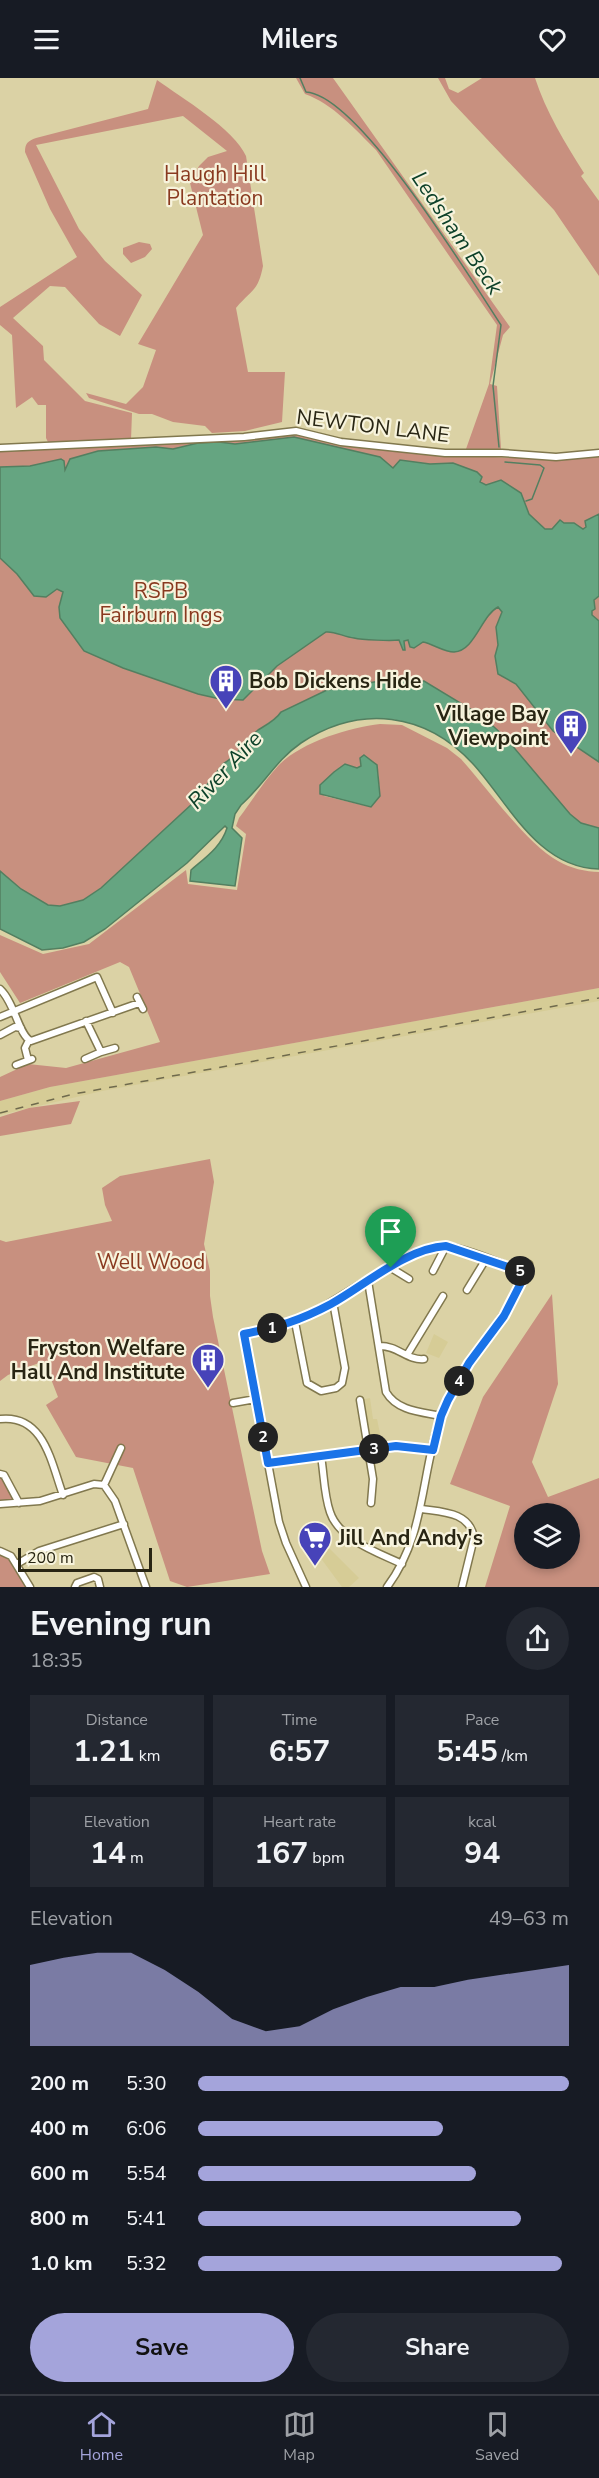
<!DOCTYPE html>
<html lang="en">
<head>
<meta charset="utf-8">
<style>
  :root { --surface:#171b24; --page:#242831; --text:#f1f3f6; --muted:#9ea1a6; --line:#363941; --accent:#a4a4db }
  body { margin:0; font-family:"Nunito Sans",sans-serif; background:var(--page); color:var(--text); height:100vh; display:flex; flex-direction:column; font-size:22px; white-space:nowrap }
  * { box-sizing:border-box; margin:0 }
  p { font-size:20px; color:var(--muted) }
  .icon { flex:none; width:33px; height:33px; fill:none; stroke:currentColor; stroke-width:2; stroke-linecap:round; stroke-linejoin:round }
  .map { position:relative; height:1509px; overflow:hidden }
  .side { display:flex; flex-direction:column; background:var(--surface); flex:1 }
  .side>* { flex:none }
  .tools { position:absolute; left:514px; top:1425px; display:grid; gap:12px }
  .tools a { display:grid; place-items:center; width:66px; height:66px; border-radius:50%; background:var(--surface); box-shadow:0 3px 9px #0003; font-size:30px }
  .scale { position:absolute; left:18px; bottom:15px; width:134px; box-sizing:border-box; padding-left:6px; border:3px solid #282513; border-top:0; font-size:16px; line-height:21px; white-space:nowrap; color:#282513; -webkit-text-stroke:4px #f7f3dc; paint-order:stroke }
  .pin { position:absolute; display:grid; place-items:center; width:51px; height:51px; color:#fff; margin:-62px -26px; border-radius:50% 50% 50% 0; rotate:-45deg; box-shadow:0 0 6px #0007 }
  .pin .icon { rotate:45deg }
  .km { position:absolute; width:30px; height:30px; margin:-15px; border-radius:50%; background:#222; color:#fff; font-size:16px; line-height:30px; text-align:center }
  .round { display:grid; place-items:center; flex:none; width:63px; height:63px; border-radius:32px; background:var(--page) }
  .headline { display:flex; align-items:center; justify-content:space-between; height:102px; padding:0 30px }
  h1 { font-size:33px; font-weight:700; line-height:45px }
  .metrics { display:grid; grid-template-columns:repeat(3,1fr); gap:9px; height:102px; padding:6px 30px }
  .metrics div { display:grid; align-content:center; border-radius:0px; background:var(--page); text-align:center }
  .metrics b { font-size:30px; font-weight:700 }
  .metrics small { font-size:16px; font-weight:400 }
  .metrics p { font-size:16px }
  .chart { height:168px; padding:12px 30px }
  .chart p { display:flex; justify-content:space-between }
  .chart svg { width:100%; height:108px; margin-top:6px; fill:var(--accent); opacity:.7 }
  .action { display:flex; gap:12px; margin-top:auto; padding:12px 30px }
  .action a { flex:1; height:69px; border-radius:36px; background:var(--accent); color:#111; font-size:24px; font-weight:700; line-height:69px; text-align:center }
  .action a+a { background:var(--page); color:var(--text) }
  ul { padding:0 30px; list-style:none; font-size:20px }
  li { display:grid; grid-template-columns:96px 72px 1fr; align-items:center; height:45px }
  li i { height:15px; border-radius:8px; background:var(--accent) }
  header { display:flex; justify-content:space-between; align-items:center; height:78px; padding:0 30px; background:var(--surface); font-size:27px; font-weight:700 }
  .dock { display:flex; justify-content:space-around; align-items:center; height:84px; border-top:2px solid var(--line); background:var(--surface); font-size:16px; color:var(--muted) }
  .dock a { display:grid; justify-items:center; gap:3px }
  .dock .active { color:var(--accent) }
  .map>svg:first-child { display:block }
  .built { fill:#d6cc96 }
  .green { fill:#c8907f; fill-rule:evenodd }
  .water { fill:#65a581; stroke:#537f60; stroke-width:1.5 }
  .lines { fill:none; stroke-linecap:round; stroke-linejoin:round }
  .stream { stroke:#537f60; stroke-width:1.5 }
  .minor-casing { stroke:#81784e; stroke-width:9 }
  .minor { stroke:#fff; stroke-width:6 }
  .rail { stroke:#6f6a4d; stroke-width:1.5; stroke-dasharray:8 8; stroke-linecap:butt }
  .route-casing { stroke:#fff; stroke-width:12 }
  .route { stroke:#1a73e8; stroke-width:8 }
  .labels { text-anchor:middle; dominant-baseline:central; stroke-width:4.5; stroke-linejoin:round; paint-order:stroke }
  .park-label { font-size:21px; fill:#89391f; stroke:#f7f3dc }
  .street-label { font-size:21px; fill:#282513; stroke:#f7f3dc }
  .poi-label { font-size:21px; font-weight:bold; fill:#282513; stroke:#f7f3dc; text-anchor:start }
  .water-label { font-size:22px; font-style:italic; fill:#0d4129; stroke:#f7f3dc }
</style>
</head>
<body>
<header><svg class="icon" aria-label="menu" viewBox="0 0 24 24"><path d="M4 6h16M4 12h16M4 18h16"/></svg>Milers<svg class="icon" aria-label="heart" viewBox="0 0 24 24"><path d="M12 20l-8-8c-3-5 5-10 8-4 3-6 11-1 8 4z"/></svg></header>
<div class="map">
<svg width="599" height="1509" viewBox="0 0 599 1509">
  <rect width="100%" height="100%" fill="#dbd2a5"/>
  <path class="built" d="M599 910V923L102 1013 0 1037V1023L50 1009Z
    M434 1256 448 1264 439 1280 426 1275Z
    M370 1320 373 1341H377L383 1370 369 1371 360 1322Z
    M326 1467 359 1500 349 1509H342L317 1475Z"/>
  <path class="green" d="M296 0H333L510 249 503 257 490 306 497 308 501 371H466L489 306 497 247 376 72C355 51 333 26 305 16Z
    M438 0H445L449 11 458 15 482 0H535C546 34 565 65 584 95L581 98 599 123V198L554 132 451 23Z
    M157 2C182 20 234 51 246 78L263 188C258 214 251 212 236 230L248 294H285L282 344 245 353 212 355 205 348 173 344 152 336H139L89 320 86 315 126 326 143 309 156 272 138 266 203 157 190 105 199 88 208 79 227 73 183 38 36 67 79 151 105 183 142 217 120 258 99 246 65 209 50 208 13 240 43 268 44 282 85 323 132 335 131 362 49 366 46 360V327H38L32 319 16 330 12 257 0 247V229L77 179 50 131 25 74C25 65 28 63 36 60L148 31Z
    M139 164 150 166 152 171 145 179 131 185 123 176V170Z
    M295 355 450 377 562 382 599 378V750L581 745 570 736 505 659 482 638 424 603H380L327 612 279 637 256 654 236 677 222 688 193 725 101 810 83 822 60 828 48 827 21 811 0 793V374L168 365Z
    M380 646 402 647 447 670 461 681C486 709 528 767 558 783 570 790 586 794 599 794V910L50 1009 0 1023V999L28 986 66 990 160 964 129 889 120 884 20 925 0 894V857L43 876 89 866 186 792 188 806 237 812 246 756 236 748 239 740C252 723 264 703 278 688 299 665 350 649 380 646ZM360 684 378 693 380 718 371 729 324 718 334 694 345 686 357 690 361 688Z
    M80 1023 71 1046 0 1058V1039L29 1030Z
    M210 1081 214 1104 204 1166 210 1193V1218L213 1239 262 1473 270 1496 187 1509 170 1503 133 1390 76 1379 46 1327 58 1319 44 1283 8 1297 0 1303V1162L6 1164 112 1143 105 1127 102 1110 120 1098Z
    M552 1216 558 1306 532 1384 548 1419 599 1400V1509H485L510 1428 450 1406 483 1319ZM525 1436H570V1480H525Z
    M0 1396 19 1425 0 1426Z
    M0 1473 7 1475 30 1509H0Z"/>
  <path class="water" d="M294 359 380 379 393 390 400 382 430 386 453 385 477 394 482 399 480 404 486 407 501 402 521 415 529 436 545 451H552L560 442 564 445H574L583 451 586 449 585 443 599 436V518L594 522 595 531 592 533V537L599 543V684L553 653 516 606 498 596 495 578 498 567 496 549 502 534 498 529C481 538 475 573 454 574 444 574 433 566 423 564L414 570 410 569 408 562 404 563 405 572H403L399 562C391 563 362 562 354 560 344 559 335 553 326 554L277 588 243 622 220 621 198 616 123 590 84 573 60 540 59 529 63 514 57 511 46 519 34 518 17 496 0 480V389L30 388 61 381 64 383 65 392 70 381 98 373 156 369 173 371 198 365 219 364 235 366Z
    M380 603H424L482 638 505 659 570 736 581 745 599 750V791C538 790 509 726 474 687 426 634 360 626 301 665 276 682 263 708 241 727L235 736 232 750 242 760 235 808 190 803 191 792C206 779 221 769 227 750L225 748 187 785 105 851 84 864 63 870 42 872 0 851V793L21 811 48 827 60 828 83 822 101 810 193 725 223 686C238 678 245 662 258 652 266 647 276 642 281 634L327 612Z
    M364 677 377 687 380 718 371 729 320 716V707L334 694 345 686 357 690 361 688 360 680Z"/>
  <g class="lines">
    <path class="stream" d="M300 0 306 14C359 17 470 200 501 247L493 308 499 369
      M505 384 540 387 544 390 532 421 526 423"/>
    <g class="minor-casing">
      <path id="minor" d="M0 370 244 359 296 353 341 364 445 375H502L556 379 599 375
        M0 911C15 925 19 958 31 963L139 925
        M137 919 143 931
        M0 939 97 899 113 935
        M86 943 101 974 115 970
        M0 957 15 949 21 950
        M85 981 101 974
        M28 982 25 970 29 962
        M16 987 32 981
        M391 1190 409 1201
        M433 1193 446 1168
        M368 1203 386 1314C397 1333 421 1334 441 1338
        M467 1212 486 1181
        M295 1244 307 1305 321 1313 336 1310 342 1305 345 1290 333 1224
        M379 1268C397 1267 408 1283 424 1281
        M407 1277 443 1218
        M360 1322 373 1401 371 1425
        M233 1325 256 1321
        M0 1341C44 1336 51 1384 63 1417
        M321 1378C324 1396 324 1417 330 1434 339 1462 379 1475 402 1486
        M268 1385 396 1368 433 1372
        M0 1396 4 1397 19 1425
        M104 1407 121 1370
        M0 1426 40 1423 94 1406 104 1407 115 1423 146 1509
        M422 1431C443 1434 470 1434 474 1460L462 1509
        M0 1473 11 1478 30 1509
        M17 1486 39 1473 124 1446
        M75 1509 77 1505 94 1499 98 1501 100 1509
        M306 1509 286 1465 279 1444 244 1256C261 1252 280 1250 297 1243 333 1227 410 1168 443 1168 465 1169 504 1187 526 1195
        M387 1509C427 1456 420 1394 442 1336 463 1280 509 1244 529 1186"/>
    </g>
    <use href="#minor" class="minor"/>
    <path class="rail" d="M0 1035 74 1016 599 920"/>
  </g>
  <g class="lines">
    <g class="route-casing">
      <path id="route" d="M446 1168 526 1195 504 1238 469 1285 448 1322 441 1338 433 1372 396 1368 268 1385 244 1256C278 1249 299 1243 331 1226 365 1207 407 1170 446 1168Z"/>
    </g>
    <use href="#route" class="route"/>
  </g>
  <defs>
    <g id="building-pin" transform="scale(1.725)"><path d="M0 17L-7.5 6A9.5 9.5 0 1 1 7.5 6Z" fill="#4743b9" stroke="#f7f3dc"/><path d="M-4-6H4V6H1V3H-1V6H-4ZM-2.5-4.3h1.7v1.8h-1.7ZM.8-4.3h1.7v1.8H.8ZM-2.5-1h1.7V.8h-1.7ZM.8-1h1.7V.8H.8Z" fill="#fff"/></g>
    <g id="supermarket-pin" transform="scale(1.725)"><path d="M0 17L-7.5 6A9.5 9.5 0 1 1 7.5 6Z" fill="#4743b9" stroke="#f7f3dc"/><path d="M-6-5.5h2.5l.6 2H6L4.5 2H-2.5L-4.4-4H-6ZM-1.5 3.2a1.3 1.3 0 1 0 .1 0ZM3 3.2a1.3 1.3 0 1 0 .1 0Z" fill="#fff"/></g>
  </defs>
  <g fill-rule="evenodd">
    <use href="#building-pin" x="226" y="603"/>
    <use href="#building-pin" x="571" y="648"/>
    <use href="#building-pin" x="208" y="1282"/>
    <use href="#supermarket-pin" x="315" y="1460"/>
  </g>
  <g class="labels">
    <g class="park-label">
      <text x="215" y="96">Haugh Hill<tspan x="215" dy="24">Plantation</tspan></text>
      <text x="161" y="513">RSPB<tspan x="161" dy="24">Fairburn Ings</tspan></text>
      <text x="151" y="1184">Well Wood</text>
    </g>
    <g class="street-label">
      <text transform="translate(373 348) rotate(7)">NEWTON LANE</text>
    </g>
    <g class="poi-label">
      <text x="249" y="603">Bob Dickens Hide</text>
      <text x="548" y="636" text-anchor="end">Village Bay<tspan x="548" dy="24">Viewpoint</tspan></text>
      <text x="185" y="1270" text-anchor="end">Fryston Welfare<tspan x="185" dy="24">Hall And Institute</tspan></text>
      <text x="338" y="1460">Jill And Andy's</text>
    </g>
    <g class="water-label">
      <text transform="translate(457 155) rotate(56)">Ledsham Beck</text>
      <text transform="translate(225 692) rotate(-47)">River Aire</text>
    </g>
  </g>
</svg>
<div class="tools">
<a><svg class="icon" aria-label="layers" viewBox="0 0 24 24"><path d="M12 4l9 5-9 5-9-5zM3 14l9 5 9-5"/></svg></a>
</div>
<div class="scale">200 m</div>
<div class="pin" style="left:391px;top:1190px;background:#1e9e55"><svg class="icon" aria-label="arrive" viewBox="0 0 24 24"><path d="M6 21V4h12l-3 4 3 4H6"/></svg></div>
<b class="km" style="left:272px;top:1250px">1</b>
<b class="km" style="left:263px;top:1359px">2</b>
<b class="km" style="left:374px;top:1371px">3</b>
<b class="km" style="left:459px;top:1303px">4</b>
<b class="km" style="left:520px;top:1193px">5</b>
</div>
<section class="side">
<div class="headline"><div><h1>Evening run</h1><p>18:35</p></div><a class="round"><svg class="icon" aria-label="share" viewBox="0 0 24 24"><path d="M12 15V3M7 8l5-5 5 5M5 13v7h14v-7"/></svg></a></div>
<div class="metrics">
<div><p>Distance</p><b>1.21<small> km</small></b></div>
<div><p>Time</p><b>6:57</b></div>
<div><p>Pace</p><b>5:45<small> /km</small></b></div>
</div>
<div class="metrics">
<div><p>Elevation</p><b>14<small> m</small></b></div>
<div><p>Heart rate</p><b>167<small> bpm</small></b></div>
<div><p>kcal</p><b>94</b></div>
</div>
<div class="chart"><p><span>Elevation</span>49–63 m</p>
<svg viewBox="0 0 160 44" preserveAspectRatio="none"><path d="M0 44V11L10 8L20 6L30 6L40 13L50 22L60 33L70 38L80 36L90 29L100 24L110 20L120 20L130 17L140 15L150 13L160 11V44z"/></svg>
</div>
<ul>
<li><b>200 m</b>5:30<i style="width:100%"></i></li>
<li><b>400 m</b>6:06<i style="width:66%"></i></li>
<li><b>600 m</b>5:54<i style="width:75%"></i></li>
<li><b>800 m</b>5:41<i style="width:87%"></i></li>
<li><b>1.0 km</b>5:32<i style="width:98%"></i></li>
</ul>
<div class="action"><a>Save</a><a>Share</a></div>
</section>
<nav class="dock">
<a class="active"><svg class="icon" aria-label="home" viewBox="0 0 24 24"><path d="M3 11l9-7 9 7M6 9v11h12V9"/></svg>Home</a>
<a><svg class="icon" aria-label="map" viewBox="0 0 24 24"><path d="M3 6l6-2 6 2 6-2v14l-6 2-6-2-6 2zM9 4v14M15 6v14"/></svg>Map</a>
<a><svg class="icon" aria-label="saved" viewBox="0 0 24 24"><path d="M7 4h10v16l-5-4-5 4z"/></svg>Saved</a>
</nav>
</body>
</html>
